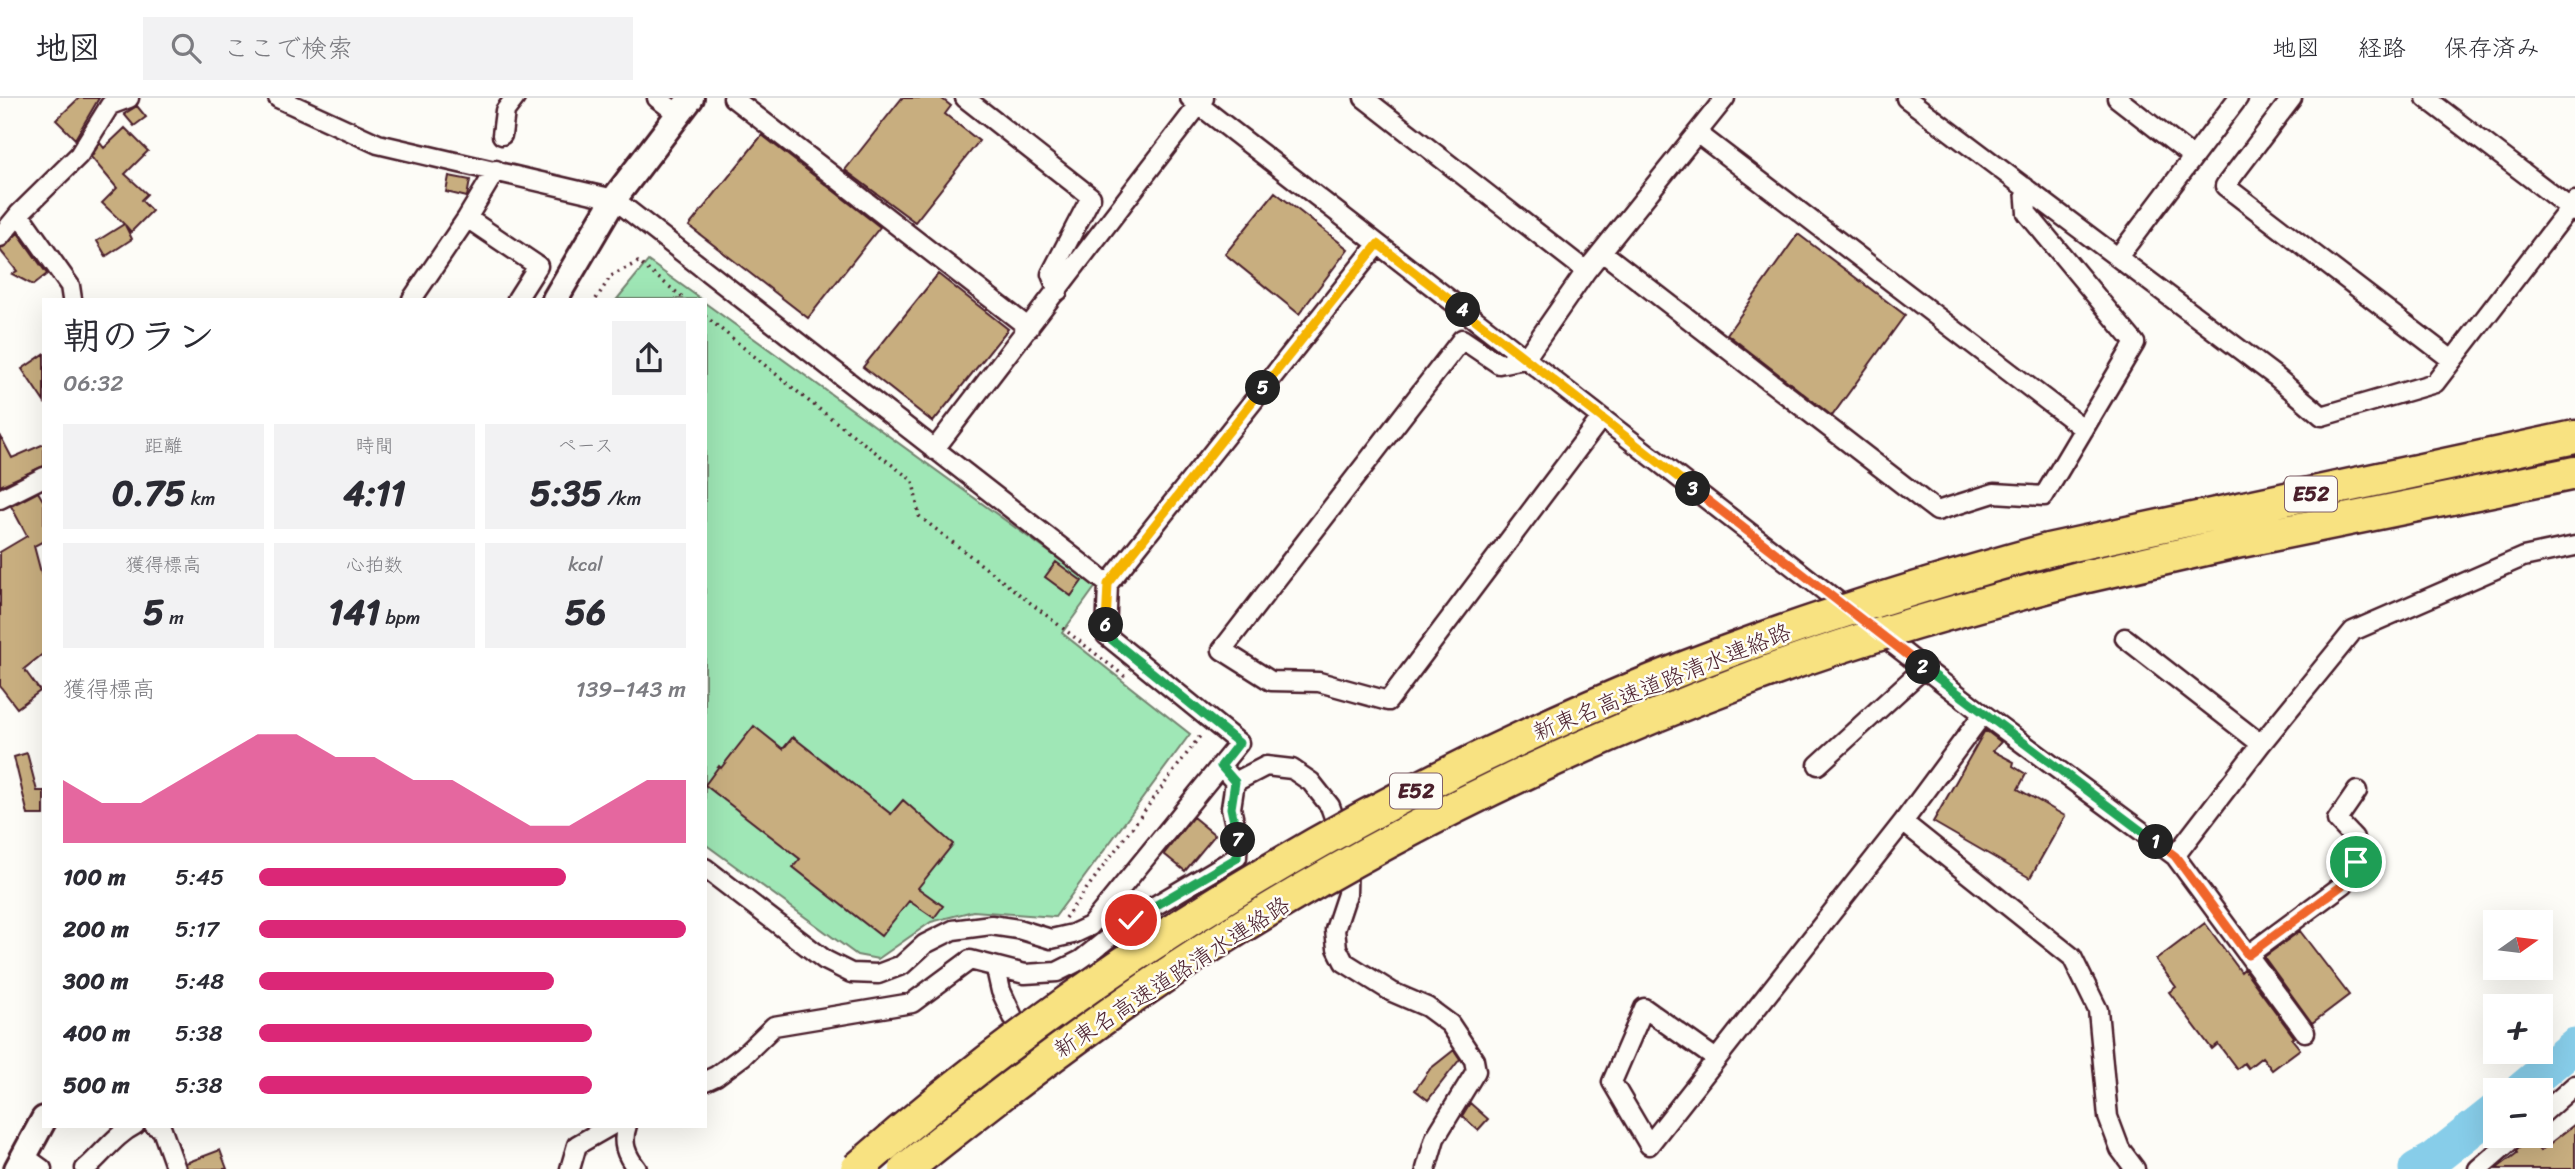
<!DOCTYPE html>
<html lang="ja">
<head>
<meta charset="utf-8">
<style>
  :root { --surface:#fff; --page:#f2f2f3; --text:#2b2b33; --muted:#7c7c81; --line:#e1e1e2; --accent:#db2777 }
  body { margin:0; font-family:Sriracha,"Klee One",sans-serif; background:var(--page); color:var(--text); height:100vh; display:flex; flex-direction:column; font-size:26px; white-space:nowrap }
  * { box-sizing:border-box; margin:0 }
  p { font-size:23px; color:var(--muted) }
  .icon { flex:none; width:38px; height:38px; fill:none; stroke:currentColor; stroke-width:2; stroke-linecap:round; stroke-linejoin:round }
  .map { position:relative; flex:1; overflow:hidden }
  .details { position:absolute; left:42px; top:200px; width:665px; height:830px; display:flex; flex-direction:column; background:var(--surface); border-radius:0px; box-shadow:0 7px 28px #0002 }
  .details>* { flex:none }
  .needle { width:46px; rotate:76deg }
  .fabs { position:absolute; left:2483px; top:812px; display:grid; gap:14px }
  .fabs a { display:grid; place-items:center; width:70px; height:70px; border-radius:0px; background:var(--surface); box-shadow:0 7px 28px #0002; font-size:35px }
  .pin { position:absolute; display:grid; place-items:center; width:60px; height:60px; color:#fff; margin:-30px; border:4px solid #fff; border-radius:50%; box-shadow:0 2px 7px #0007 }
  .km { position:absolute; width:35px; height:35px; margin:-18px; border-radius:50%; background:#222; color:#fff; font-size:19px; line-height:35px; text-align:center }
  .round { display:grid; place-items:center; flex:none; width:74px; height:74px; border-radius:0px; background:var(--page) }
  .headline { display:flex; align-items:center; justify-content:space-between; height:119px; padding:0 21px }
  h1 { font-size:38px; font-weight:700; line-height:52px }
  .stats { display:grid; grid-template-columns:repeat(3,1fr); gap:10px; height:119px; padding:7px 21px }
  .stats div { display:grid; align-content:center; border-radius:0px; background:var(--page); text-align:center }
  .stats b { font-size:35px; font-weight:700 }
  .stats small { font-size:19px; font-weight:400 }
  .stats p { font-size:19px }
  .chart { height:196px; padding:14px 21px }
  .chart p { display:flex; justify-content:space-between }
  .chart svg { width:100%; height:126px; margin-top:7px; fill:var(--accent); opacity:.7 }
  ul { padding:0 21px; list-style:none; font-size:23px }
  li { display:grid; grid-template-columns:112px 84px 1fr; align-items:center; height:52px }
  li i { height:18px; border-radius:9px; background:var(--accent) }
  header { display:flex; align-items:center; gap:42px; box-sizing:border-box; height:98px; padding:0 35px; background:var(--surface); border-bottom:2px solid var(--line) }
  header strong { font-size:33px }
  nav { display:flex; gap:38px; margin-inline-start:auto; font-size:24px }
  .search { width:490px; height:63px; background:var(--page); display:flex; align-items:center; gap:18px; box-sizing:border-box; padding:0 24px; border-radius:0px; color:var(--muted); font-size:26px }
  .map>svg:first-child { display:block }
  .pitch { fill:#9fe7b6; stroke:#748370; stroke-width:2 }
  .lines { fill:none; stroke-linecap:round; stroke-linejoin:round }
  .river { stroke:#87cde9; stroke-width:35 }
  .building { fill:#c8ae7f; stroke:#4a1f2b; stroke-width:2 }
  .street-casing { stroke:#4a1f2b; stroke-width:23 }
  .secondary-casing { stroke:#4a1f2b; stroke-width:30 }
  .highway-casing { stroke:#4a1f2b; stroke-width:37 }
  .path { stroke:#4a1f2b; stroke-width:3.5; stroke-dasharray:2 5; stroke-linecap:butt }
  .street { stroke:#fdfcf7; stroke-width:18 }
  .secondary { stroke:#fdfcf7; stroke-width:24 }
  .highway { stroke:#f8e281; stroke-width:32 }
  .highway-bridge-casing { stroke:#4a1f2b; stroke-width:37; stroke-linecap:butt }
  .highway-bridge { stroke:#f8e281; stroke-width:32 }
  .split-1-casing { stroke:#fff; stroke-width:14 }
  .split-2-casing { stroke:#fff; stroke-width:14 }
  .split-3-casing { stroke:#fff; stroke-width:14 }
  .split-4-casing { stroke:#fff; stroke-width:14 }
  .split-5-casing { stroke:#fff; stroke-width:14 }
  .split-6-casing { stroke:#fff; stroke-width:14 }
  .split-7-casing { stroke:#fff; stroke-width:14 }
  .split-8-casing { stroke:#fff; stroke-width:14 }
  .split-1 { stroke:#f0652b; stroke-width:9 }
  .split-2 { stroke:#22a559; stroke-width:9 }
  .split-3 { stroke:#f0652b; stroke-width:9 }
  .split-4 { stroke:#f5b400; stroke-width:9 }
  .split-5 { stroke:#f5b400; stroke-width:9 }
  .split-6 { stroke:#f5b400; stroke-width:9 }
  .split-7 { stroke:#22a559; stroke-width:9 }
  .split-8 { stroke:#22a559; stroke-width:9 }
  .labels { text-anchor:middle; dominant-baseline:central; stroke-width:5; stroke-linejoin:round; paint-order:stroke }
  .shield { fill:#fdfcf7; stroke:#806168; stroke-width:2 }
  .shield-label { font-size:21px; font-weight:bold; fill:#4a1f2b }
  .street-label { font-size:23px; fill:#4a1f2b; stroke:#fdfcf7 }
</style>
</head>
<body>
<header>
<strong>地図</strong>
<div class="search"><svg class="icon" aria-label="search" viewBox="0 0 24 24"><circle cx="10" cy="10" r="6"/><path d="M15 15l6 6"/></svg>ここで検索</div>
<nav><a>地図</a><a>経路</a><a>保存済み</a></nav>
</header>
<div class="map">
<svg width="2575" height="1071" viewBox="0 0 2575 1071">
  <rect width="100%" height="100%" fill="#fdfcf7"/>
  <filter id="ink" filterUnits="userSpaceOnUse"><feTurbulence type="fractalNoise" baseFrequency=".0143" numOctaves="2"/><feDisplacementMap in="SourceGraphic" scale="14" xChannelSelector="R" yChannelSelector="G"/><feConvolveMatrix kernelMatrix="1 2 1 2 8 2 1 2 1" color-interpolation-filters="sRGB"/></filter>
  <g filter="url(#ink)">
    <path class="pitch" d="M648 163 701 201H617Z
      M705 205 1096 488 1062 535 1190 636 1055 819 973 813 931 824 878 861 857 857 705 746Z"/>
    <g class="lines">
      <path class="river" d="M2521 992 2575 947
        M2416 1071 2434 1061 2496 1012"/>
    </g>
    <path class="building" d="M79 0H99L75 41 56 22Z
      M902 0H941L951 8 945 16 979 43 915 124 845 72Z
      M137 8 146 19 134 28 124 16Z
      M125 30 148 53 125 76 147 96 141 102 152 113 131 134 125 127 132 141 106 158 97 143 124 126 102 105 117 90 91 59 100 45 104 50Z
      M762 37 880 129 808 220 689 128Z
      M449 78 470 82 467 99 446 94Z
      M1275 94 1348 151 1299 216 1225 156Z
      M18 135 47 176 33 187 12 176 17 173 0 152Z
      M1798 136 1905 217 1832 318 1727 236Z
      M938 176 1008 231 933 324 863 269Z
      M44 256V304L22 271Z
      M0 337 12 360 44 346V368L0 388Z
      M38 394 44 404V443L34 448 44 486V555L24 571 40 593 17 610 0 588V454L27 438 11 408Z
      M1056 464 1082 483 1071 498 1045 479Z
      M754 628 783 651 793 639 891 716 903 702 953 746 918 790 943 808 934 820 909 803 881 838 793 769 800 761 705 687 719 668 721 670Z
      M1984 634H1988L2001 644 1993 653 2014 664 2013 668 2026 676 2018 691 2065 718 2030 780 1933 724Z
      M27 655 37 693H44V717H28L14 659Z
      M1193 719 1215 737 1185 773 1164 756Z
      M2205 825 2241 874 2244 871 2294 939 2292 941 2300 951 2272 972 2262 959 2248 970 2244 965 2237 971 2218 946 2212 951 2169 894 2176 889 2156 862Z
      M2300 833 2349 897 2312 925 2264 859Z
      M1454 952 1460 961 1428 1002 1415 992 1430 971Z
      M1470 1005 1488 1021 1478 1032 1462 1018Z
      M2575 1026V1071H2496L2517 1055 2516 1053 2530 1040 2540 1053Z
      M220 1052 227 1071H187L186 1065Z"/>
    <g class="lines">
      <g class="street-casing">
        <path id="street" d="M278 0 378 46 614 101 1108 486
          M657 0 678 16
          M733 0 1029 230
          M965 0 1091 99 1051 176 1058 193
          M1190 0 1983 616 2175 758 2305 934
          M1364 0 1586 173
          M1906 0 2275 278 2322 318 2435 285 2575 103
          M2117 0 2193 59
          M2292 0 2225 88 2452 262
          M2426 0 2575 114
          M1697 35 2084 331
          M502 37 505 13 515 0
          M19 116 70 188 72 201
          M467 120 538 168 517 201
          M0 139 19 116 79 57 110 7 129 0
          M1602 154 1937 413 1994 395 2044 398 2135 245 2027 115 2025 89
          M2118 159 2238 0
          M412 201 467 120 496 72
          M1601 320 1388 603 1319 584 1271 583 1222 552 1462 241 1499 266 1525 261 1586 173 1725 0
          M934 352 1204 0
          M0 401 44 379
          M2125 540 2261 646
          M1983 616 1903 724 2072 859 2098 912 2108 1019 2120 1051 2135 1071
          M1818 667 1924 570
          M1227 675 1235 684 1266 668 1292 671 1311 684 1330 708 1348 759 1347 796 1335 832 1337 850 1344 864 1392 894 1427 909 1450 926 1474 962 1476 973 1435 1040 1426 1071
          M2175 758 2261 646 2353 533 2523 459 2575 448
          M705 770 825 862 851 875 878 876 902 867 925 846 953 832 991 827 1018 831 1051 841 1073 836 1090 828 1239 645 1106 537 1108 486 1378 146
          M2248 857 2344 786 2356 763 2354 740 2337 722 2357 693
          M996 871 1001 893 1013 919
          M1716 961 1644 910 1612 984 1649 1047 1903 724
          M705 983 716 978 743 958 774 928 912 905 970 862 1025 876 1057 874 1081 862 1131 822 1237 759 1238 740 1231 710 1235 684
          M2541 1017 2575 987
          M154 1027 161 1029 176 1071
          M627 1027C621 1045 626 1057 637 1071
          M24 1058 42 1071
          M85 1071C102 1057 115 1037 135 1027
          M570 1071 577 1047 612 1027
          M2478 1071 2516 1038"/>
      </g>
      <g class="secondary-casing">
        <path id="secondary" d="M555 201 614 101 691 0
          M17 1071 44 1021"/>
      </g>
      <g class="highway-casing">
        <path id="highway" d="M2048 452 2575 339
          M2079 480 2241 443 2575 375"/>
      </g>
      <path class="path" d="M596 201 611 178 638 164 685 201
        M705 218 810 304 913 383 919 418 1128 581
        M1065 820 1200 638"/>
      <use href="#street" class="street"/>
      <use href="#secondary" class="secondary"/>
      <use href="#highway" class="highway"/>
      <g class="highway-bridge-casing">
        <path id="highway-bridge" d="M857 1071C1089 866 1367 699 1654 582 1782 530 1914 489 2048 452
          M906 1071C1005 992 1105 915 1212 847 1382 739 1566 649 1754 579 1860 539 1969 509 2079 480"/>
      </g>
      <use href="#highway-bridge" class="highway-bridge"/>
    </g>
  </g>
  <g class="lines" filter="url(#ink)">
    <g class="split-1-casing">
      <path id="split-1" d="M2156 744 2175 758 2248 857 2344 786 2356 764"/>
    </g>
    <g class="split-2-casing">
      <path id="split-2" d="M1923 569 2156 744"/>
    </g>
    <g class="split-3-casing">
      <path id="split-3" d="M1693 391 1923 569"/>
    </g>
    <g class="split-4-casing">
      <path id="split-4" d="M1463 212 1693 391"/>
    </g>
    <g class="split-5-casing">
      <path id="split-5" d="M1263 290 1378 146 1463 212"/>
    </g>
    <g class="split-6-casing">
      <path id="split-6" d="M1106 527 1108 486 1263 290"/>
    </g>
    <g class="split-7-casing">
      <path id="split-7" d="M1106 527V537L1239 645 1221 668 1235 684 1231 710 1238 742"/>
    </g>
    <g class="split-8-casing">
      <path id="split-8" d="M1131 822 1237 760 1238 742"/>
    </g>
    <use href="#split-1" class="split-1"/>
    <use href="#split-2" class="split-2"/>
    <use href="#split-3" class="split-3"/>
    <use href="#split-4" class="split-4"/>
    <use href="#split-5" class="split-5"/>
    <use href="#split-6" class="split-6"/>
    <use href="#split-7" class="split-7"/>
    <use href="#split-8" class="split-8"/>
  </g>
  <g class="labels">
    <g class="shield">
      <rect x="2285" y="378.5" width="52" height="35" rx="5"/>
      <rect x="1390" y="675.5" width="52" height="35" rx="5"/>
    </g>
    <g class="shield-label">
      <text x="2311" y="396">E52</text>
      <text x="1416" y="693">E52</text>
    </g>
    <g class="street-label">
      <text transform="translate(1662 584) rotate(-22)">新東名高速道路清水連絡路</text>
      <text transform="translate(1172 879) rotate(-33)">新東名高速道路清水連絡路</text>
    </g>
  </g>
</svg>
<div class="fabs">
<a><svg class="needle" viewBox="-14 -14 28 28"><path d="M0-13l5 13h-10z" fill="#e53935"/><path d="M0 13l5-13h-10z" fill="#7c7c81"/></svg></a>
<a>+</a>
<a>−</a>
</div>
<div class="pin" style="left:2356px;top:764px;background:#1e9e55"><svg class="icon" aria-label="arrive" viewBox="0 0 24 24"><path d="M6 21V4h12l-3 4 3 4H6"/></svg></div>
<div class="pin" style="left:1131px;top:822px;background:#d93025"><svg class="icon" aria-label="check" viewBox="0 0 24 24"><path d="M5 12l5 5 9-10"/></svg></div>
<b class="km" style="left:2156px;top:744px">1</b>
<b class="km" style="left:1923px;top:569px">2</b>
<b class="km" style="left:1693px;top:391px">3</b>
<b class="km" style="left:1463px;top:212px">4</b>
<b class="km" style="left:1263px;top:290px">5</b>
<b class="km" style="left:1106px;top:527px">6</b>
<b class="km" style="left:1238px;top:742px">7</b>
<section class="details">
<div class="headline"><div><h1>朝のラン</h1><p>06:32</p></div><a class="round"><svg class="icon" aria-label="share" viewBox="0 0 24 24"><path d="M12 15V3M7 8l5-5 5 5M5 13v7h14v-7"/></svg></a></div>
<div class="stats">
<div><p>距離</p><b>0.75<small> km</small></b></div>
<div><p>時間</p><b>4:11</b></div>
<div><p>ペース</p><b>5:35<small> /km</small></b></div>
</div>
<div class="stats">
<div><p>獲得標高</p><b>5<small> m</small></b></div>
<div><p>心拍数</p><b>141<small> bpm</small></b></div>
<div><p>kcal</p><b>56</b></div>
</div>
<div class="chart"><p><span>獲得標高</span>139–143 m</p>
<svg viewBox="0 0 160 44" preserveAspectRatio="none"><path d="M0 44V22L10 30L20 30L30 22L40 14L50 6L60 6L70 14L80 14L90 22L100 22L110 30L120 38L130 38L140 30L150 22L160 22V44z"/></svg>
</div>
<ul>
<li><b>100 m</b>5:45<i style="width:72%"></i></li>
<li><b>200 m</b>5:17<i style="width:100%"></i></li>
<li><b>300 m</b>5:48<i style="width:69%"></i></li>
<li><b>400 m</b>5:38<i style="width:78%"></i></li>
<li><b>500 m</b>5:38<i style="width:78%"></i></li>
</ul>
</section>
</div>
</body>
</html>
